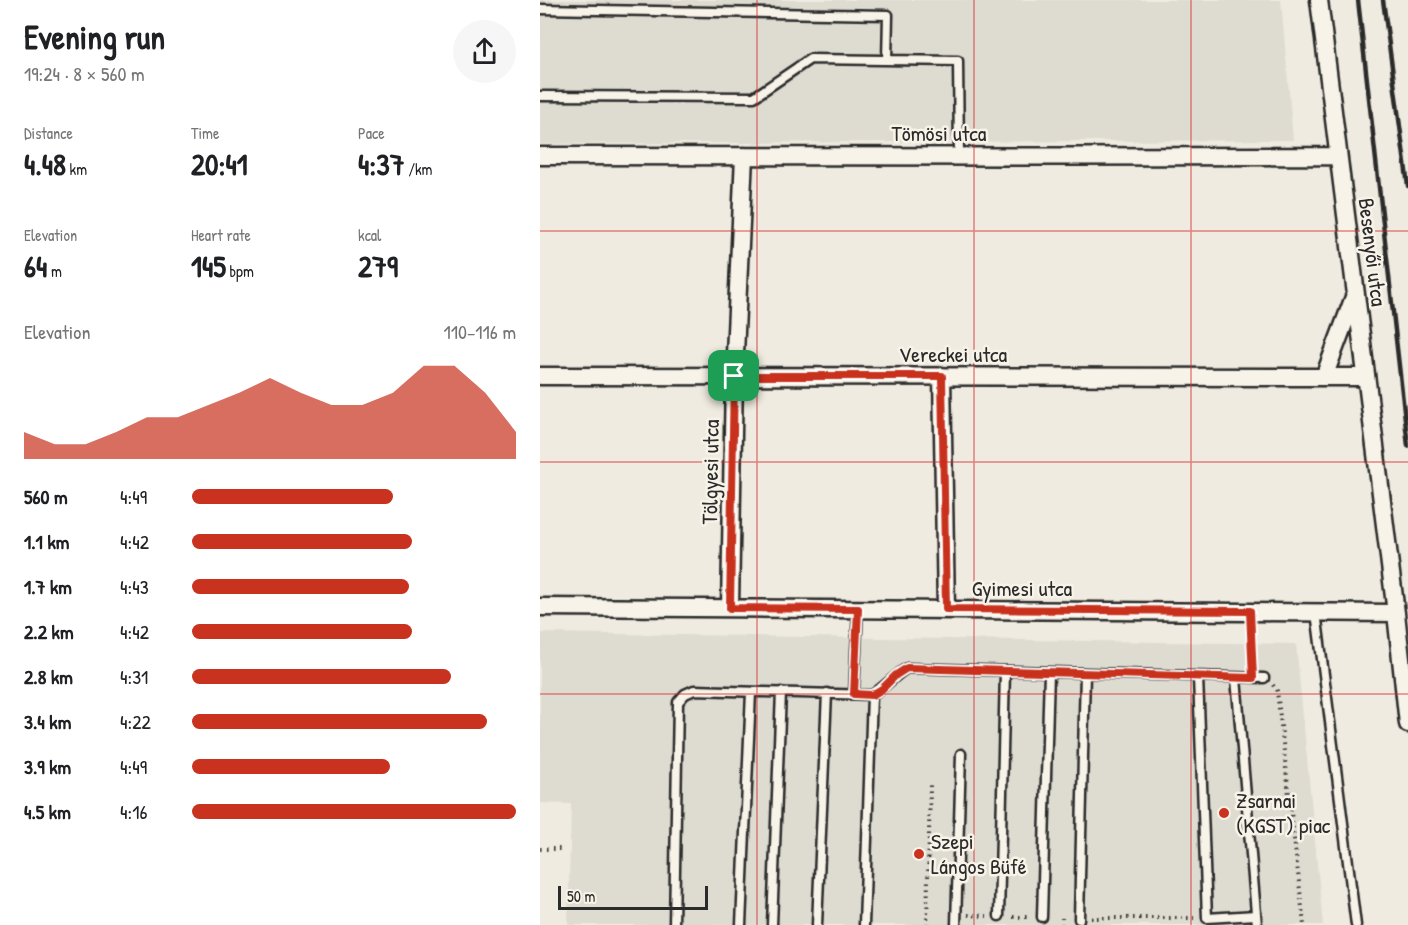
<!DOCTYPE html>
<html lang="en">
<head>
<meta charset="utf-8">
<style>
  :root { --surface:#fff; --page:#f6f6f6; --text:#202124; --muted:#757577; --accent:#c8321e }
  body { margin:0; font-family:"Patrick Hand",sans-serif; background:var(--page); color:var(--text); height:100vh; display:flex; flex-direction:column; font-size:22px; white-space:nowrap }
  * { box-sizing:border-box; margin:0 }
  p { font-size:20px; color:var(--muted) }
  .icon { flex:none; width:33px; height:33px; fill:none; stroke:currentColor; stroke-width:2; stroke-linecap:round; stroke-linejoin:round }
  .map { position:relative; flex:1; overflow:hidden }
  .side { display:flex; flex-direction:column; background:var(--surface); width:540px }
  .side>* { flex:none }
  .scale { position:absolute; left:18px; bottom:15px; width:150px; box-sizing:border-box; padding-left:6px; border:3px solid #2b2b2b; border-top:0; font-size:16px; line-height:21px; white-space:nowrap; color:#2b2b2b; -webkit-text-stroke:4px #f7f3e8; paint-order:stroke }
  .pin { position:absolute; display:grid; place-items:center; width:51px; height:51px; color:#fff; margin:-26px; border-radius:12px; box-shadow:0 3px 9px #0006 }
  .round { display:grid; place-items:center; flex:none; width:63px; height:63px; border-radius:32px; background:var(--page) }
  .headline { display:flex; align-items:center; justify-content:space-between; height:102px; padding:0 24px }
  h1 { font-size:33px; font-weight:800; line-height:45px }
  .metrics { display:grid; grid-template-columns:repeat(3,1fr); gap:9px; height:102px; padding:6px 24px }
  .metrics div { display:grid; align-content:center }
  .metrics b { font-size:30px; font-weight:800 }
  .metrics small { font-size:16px; font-weight:400 }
  .metrics p { font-size:16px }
  .chart { height:168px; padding:12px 24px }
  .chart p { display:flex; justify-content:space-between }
  .chart svg { width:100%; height:108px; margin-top:6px; fill:var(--accent); opacity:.7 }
  ul { padding:0 24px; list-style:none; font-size:20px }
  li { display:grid; grid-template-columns:96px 72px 1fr; align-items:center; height:45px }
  li i { height:15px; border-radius:8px; background:var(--accent) }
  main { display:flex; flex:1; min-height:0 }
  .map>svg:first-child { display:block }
  .built { fill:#dedbd1 }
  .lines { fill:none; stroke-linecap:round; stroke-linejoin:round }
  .service-casing { stroke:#2b2b2b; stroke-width:13 }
  .minor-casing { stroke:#2b2b2b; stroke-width:21 }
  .path { stroke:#2b2b2b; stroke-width:4; stroke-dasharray:1.5 4.5; stroke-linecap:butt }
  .service { stroke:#f7f3e8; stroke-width:8 }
  .minor { stroke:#f7f3e8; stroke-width:16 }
  .rail { stroke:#2b2b2b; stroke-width:4.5 }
  .route-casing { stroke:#fff; stroke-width:12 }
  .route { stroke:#c8321e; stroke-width:8 }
  .grid { fill:none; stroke:#d62828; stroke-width:1.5; stroke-opacity:0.55 }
  .poi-dot { fill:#c8321e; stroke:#f7f3e8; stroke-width:2 }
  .labels { text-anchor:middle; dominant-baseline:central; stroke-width:5; stroke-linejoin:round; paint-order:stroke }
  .street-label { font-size:22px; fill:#2b2b2b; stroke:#f7f3e8 }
  .poi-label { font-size:22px; fill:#2b2b2b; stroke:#f7f3e8; text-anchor:start }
</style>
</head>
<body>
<main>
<section class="side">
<div class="headline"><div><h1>Evening run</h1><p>19:24 · 8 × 560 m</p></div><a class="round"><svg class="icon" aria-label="share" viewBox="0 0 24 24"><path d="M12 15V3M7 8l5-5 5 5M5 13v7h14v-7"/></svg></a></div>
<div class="metrics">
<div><p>Distance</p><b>4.48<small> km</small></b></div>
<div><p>Time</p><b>20:41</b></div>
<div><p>Pace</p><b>4:37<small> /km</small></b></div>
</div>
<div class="metrics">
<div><p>Elevation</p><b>64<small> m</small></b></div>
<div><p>Heart rate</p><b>145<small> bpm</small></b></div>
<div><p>kcal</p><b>279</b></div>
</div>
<div class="chart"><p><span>Elevation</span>110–116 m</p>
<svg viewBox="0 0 160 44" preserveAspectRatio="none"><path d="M0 44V33L10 38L20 38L30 33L40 27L50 27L60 22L70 17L80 11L90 17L100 22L110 22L120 17L130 6L140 6L150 17L160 33V44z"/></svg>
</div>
<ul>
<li><b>560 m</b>4:49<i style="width:62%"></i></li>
<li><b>1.1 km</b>4:42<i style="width:68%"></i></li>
<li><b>1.7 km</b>4:43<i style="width:67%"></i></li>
<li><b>2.2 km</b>4:42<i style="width:68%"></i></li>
<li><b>2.8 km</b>4:31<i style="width:80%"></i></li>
<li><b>3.4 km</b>4:22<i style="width:91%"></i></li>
<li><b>3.9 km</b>4:49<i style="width:61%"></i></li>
<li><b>4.5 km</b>4:16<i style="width:100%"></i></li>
</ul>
</section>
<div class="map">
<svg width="868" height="925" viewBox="0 0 868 925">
  <rect width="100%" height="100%" fill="#efebe0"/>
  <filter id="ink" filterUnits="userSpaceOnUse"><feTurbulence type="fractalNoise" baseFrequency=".0167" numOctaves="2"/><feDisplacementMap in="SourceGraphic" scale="12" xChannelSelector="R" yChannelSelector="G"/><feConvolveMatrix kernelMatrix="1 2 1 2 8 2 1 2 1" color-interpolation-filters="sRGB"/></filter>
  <g filter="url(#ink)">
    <path class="built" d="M0 0H741L753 140 0 144Z
      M0 633 756 644 783 925H28L31 804 0 803Z"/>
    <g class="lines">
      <g class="service-casing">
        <path id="service" d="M0 9 348 15 347 60
          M0 96 214 97 270 59 418 61 419 156
          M776 612 816 925
          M658 677 667 918 716 915
          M696 678 717 925
          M314 694 318 609
          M459 916 465 671
          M502 917 509 672
          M539 919 545 673
          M134 925 138 702 145 694 154 690 332 695C345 687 354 676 367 668L724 678
          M201 925 211 692
          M232 925 241 692
          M277 925 287 693
          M324 925 332 695
          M416 925 421 754"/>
      </g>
      <g class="minor-casing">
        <path id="minor" d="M779 0 856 613 868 724
          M0 156C266 156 532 157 798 156
          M0 376 826 377
          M402 376 406 610
          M784 377 814 297
          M0 607 856 613
          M190 608 194 376 204 156"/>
      </g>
      <path class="path" d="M711 627 713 665
        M733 685 737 691 764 925
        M0 849H22
        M428 915 447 916
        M473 917H489
        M551 918H654
        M387 925 390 785
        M522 925V918"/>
      <use href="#service" class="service"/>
      <use href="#minor" class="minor"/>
      <path class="rail" d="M818 0 868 446
        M843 0 868 186"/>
    </g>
  </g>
  <g class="lines" filter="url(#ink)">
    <g class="route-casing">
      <path id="route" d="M194 376H402L406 609 710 611 713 678 367 668 356 675 342 689 332 695 314 694 318 609 190 608Z"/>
    </g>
    <use href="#route" class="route"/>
  </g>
  <path class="grid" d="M217 0V925M434 0V925M651 0V925M0 231H868M0 462H868M0 694H868"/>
  <g class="poi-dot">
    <circle cx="684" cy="813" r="6"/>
    <circle cx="379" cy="854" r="6"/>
  </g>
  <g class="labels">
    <g class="street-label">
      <text x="399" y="133">Tömösi utca</text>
      <text transform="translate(833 252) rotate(83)">Besenyői utca</text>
      <text x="413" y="354">Vereckei utca</text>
      <text transform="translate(170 472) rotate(-89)">Tölgyesi utca</text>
      <text x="482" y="588">Gyimesi utca</text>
    </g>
    <g class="poi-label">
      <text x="696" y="800">Zsarnai<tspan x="696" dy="25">(KGST) piac</tspan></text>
      <text x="391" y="841">Szepi<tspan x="391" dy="25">Lángos Büfé</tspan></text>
    </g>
  </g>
</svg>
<div class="scale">50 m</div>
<div class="pin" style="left:194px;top:376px;background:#1e9e55"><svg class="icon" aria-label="arrive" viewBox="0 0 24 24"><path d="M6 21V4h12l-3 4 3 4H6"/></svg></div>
</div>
</main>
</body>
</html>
